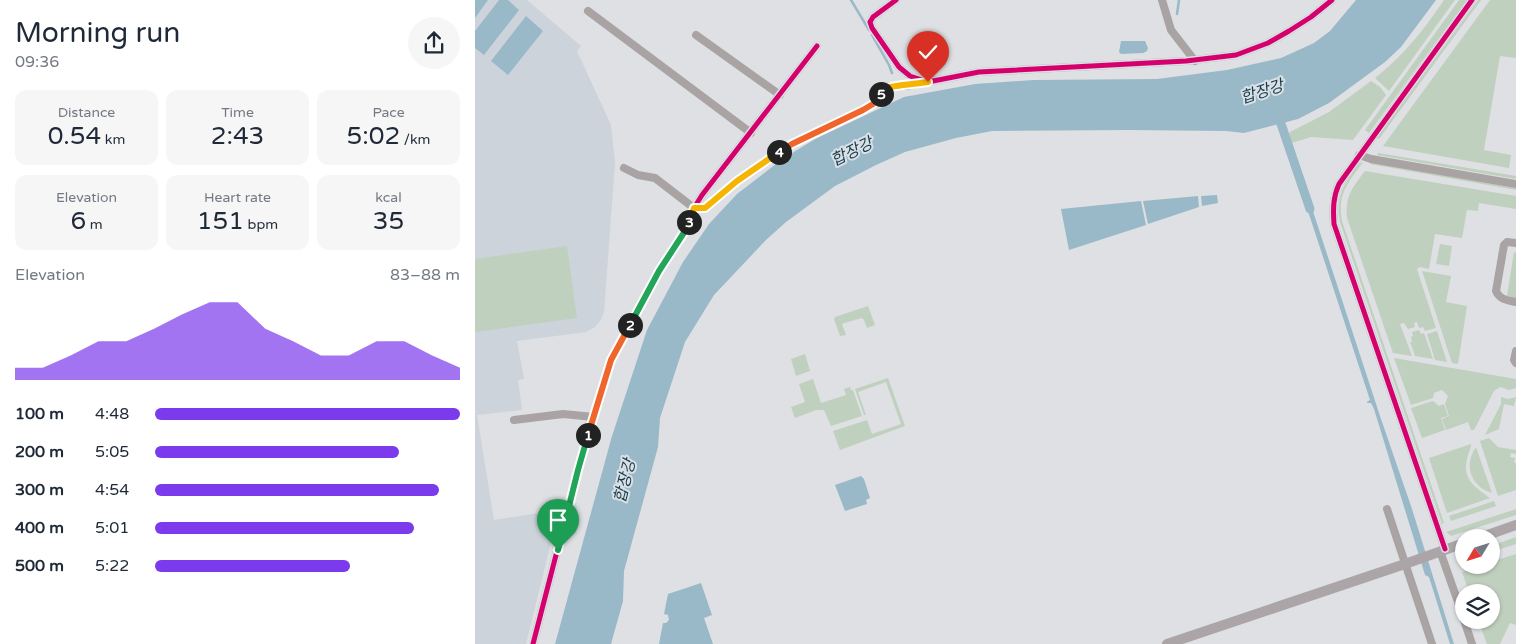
<!DOCTYPE html>
<html lang="en">
<head>
<meta charset="utf-8">
<style>
  :root { --surface:#fff; --page:#f6f6f7; --text:#1f2937; --muted:#747a83; --accent:#7c3aed }
  body { margin:0; font-family:"Varela Round","Noto Sans KR",sans-serif; background:var(--page); color:var(--text); height:100vh; display:flex; flex-direction:column; font-size:19px; white-space:nowrap }
  * { box-sizing:border-box; margin:0 }
  p { font-size:16px; color:var(--muted) }
  .icon { flex:none; width:28px; height:28px; fill:none; stroke:currentColor; stroke-width:2; stroke-linecap:round; stroke-linejoin:round }
  .map { position:relative; flex:1; overflow:hidden }
  .details { display:flex; flex-direction:column; background:var(--surface); width:475px }
  .details>* { flex:none }
  .needle { width:32px; rotate:232deg }
  .fabs { position:absolute; left:980px; top:529px; display:grid; gap:10px }
  .fabs a { display:grid; place-items:center; width:45px; height:45px; border-radius:50%; background:var(--surface); box-shadow:0 1px 4px #0004; font-size:25px }
  .pin { position:absolute; display:grid; place-items:center; width:42px; height:42px; color:#fff; margin:-51px -21px; border-radius:50% 50% 50% 0; rotate:-45deg; box-shadow:0 0 5px #0007 }
  .pin .icon { rotate:45deg }
  .km { position:absolute; width:25px; height:25px; margin:-12px; border-radius:50%; background:#222; color:#fff; font-size:14px; line-height:25px; text-align:center }
  .round { display:grid; place-items:center; flex:none; width:52px; height:52px; border-radius:26px; background:var(--page) }
  .overview { display:flex; align-items:center; justify-content:space-between; height:85px; padding:0 15px }
  h1 { font-size:28px; font-weight:600; line-height:38px }
  .stats { display:grid; grid-template-columns:repeat(3,1fr); gap:8px; height:85px; padding:5px 15px }
  .stats div { display:grid; align-content:center; border-radius:12px; background:var(--page); text-align:center }
  .stats b { font-size:25px; font-weight:600 }
  .stats small { font-size:14px; font-weight:400 }
  .stats p { font-size:14px }
  .chart { height:140px; padding:10px 15px }
  .chart p { display:flex; justify-content:space-between }
  .chart svg { width:100%; height:90px; margin-top:5px; fill:var(--accent); opacity:.7 }
  ul { padding:0 15px; list-style:none; font-size:16px }
  li { display:grid; grid-template-columns:80px 60px 1fr; align-items:center; height:38px }
  li i { height:12px; border-radius:6px; background:var(--accent) }
  main { display:flex; flex:1; min-height:0 }
  .map>svg:first-child { display:block }
  .built { fill:#ccd3da }
  .green { fill:#c0d0be }
  .water { fill:#99b9c8 }
  .lines { fill:none; stroke-linecap:round; stroke-linejoin:round }
  .stream { stroke:#99b9c8; stroke-width:2.5 }
  .canal { stroke:#99b9c8; stroke-width:9 }
  .minor { stroke:#a9a4a3; stroke-width:8 }
  .major { stroke:#aba5a7; stroke-width:10 }
  .cycleway-casing { stroke:#dbe0e6; stroke-width:8 }
  .cycleway { stroke:#d6006c; stroke-width:5 }
  .split-1-casing { stroke:#fff; stroke-width:10 }
  .split-2-casing { stroke:#fff; stroke-width:10 }
  .split-3-casing { stroke:#fff; stroke-width:10 }
  .split-4-casing { stroke:#fff; stroke-width:10 }
  .split-5-casing { stroke:#fff; stroke-width:10 }
  .split-6-casing { stroke:#fff; stroke-width:10 }
  .split-1 { stroke:#22a559; stroke-width:6 }
  .split-2 { stroke:#f0652b; stroke-width:6 }
  .split-3 { stroke:#22a559; stroke-width:6 }
  .split-4 { stroke:#f5b400; stroke-width:6 }
  .split-5 { stroke:#f0652b; stroke-width:6 }
  .split-6 { stroke:#f5b400; stroke-width:6 }
  .labels { text-anchor:middle; dominant-baseline:central; stroke-width:4; stroke-linejoin:round; paint-order:stroke }
  .water-label { font-size:16px; font-style:italic; fill:#153c4c; stroke:#dbe0e6 }
</style>
</head>
<body>
<main>
<section class="details">
<div class="overview"><div><h1>Morning run</h1><p>09:36</p></div><a class="round"><svg class="icon" aria-label="share" viewBox="0 0 24 24"><path d="M12 15V3M7 8l5-5 5 5M5 13v7h14v-7"/></svg></a></div>
<div class="stats">
<div><p>Distance</p><b>0.54<small> km</small></b></div>
<div><p>Time</p><b>2:43</b></div>
<div><p>Pace</p><b>5:02<small> /km</small></b></div>
</div>
<div class="stats">
<div><p>Elevation</p><b>6<small> m</small></b></div>
<div><p>Heart rate</p><b>151<small> bpm</small></b></div>
<div><p>kcal</p><b>35</b></div>
</div>
<div class="chart"><p><span>Elevation</span>83–88 m</p>
<svg viewBox="0 0 160 44" preserveAspectRatio="none"><path d="M0 44V38L10 38L20 32L30 25L40 25L50 19L60 12L70 6L80 6L90 19L100 25L110 32L120 32L130 25L140 25L150 32L160 38V44z"/></svg>
</div>
<ul>
<li><b>100 m</b>4:48<i style="width:100%"></i></li>
<li><b>200 m</b>5:05<i style="width:80%"></i></li>
<li><b>300 m</b>4:54<i style="width:93%"></i></li>
<li><b>400 m</b>5:01<i style="width:85%"></i></li>
<li><b>500 m</b>5:22<i style="width:64%"></i></li>
</ul>
</section>
<div class="map">
<svg width="1041" height="644" viewBox="0 0 1041 644">
  <rect width="100%" height="100%" fill="#dee0e3"/>
  <path class="built" d="M0 0H52L106 46 102 51 136 125 140 162 129 312 126 320 120 327 111 332 42 341 49 379 43 380 47 410 2 415 19 520 84 510 51 644H0Z"/>
  <path class="green" d="M969 0H980L914 91 900 78C929 55 948 31 969 0Z
    M984 0H992L894 133 890 130Z
    M1003 0H1006L904 139 902 138Z
    M1015 0H1041V58L1025 56 1009 150 1036 155 1034 168 908 146Z
    M896 81 905 87 911 95 878 140 836 137 817 143 814 134 815 132 854 112Z
    M903 153 1041 176V179L902 155Z
    M888 162C873 183 862 194 867 221L969 523 967 524 865 222C860 196 869 185 883 164Z
    M896 162 1041 188V190L895 164Z
    M890 171 1041 196V209L1004 203 1003 211 992 210 987 238 960 234 954 269 945 267 942 269 961 328 950 331 948 327 944 328 942 322 939 323 940 327 933 329 929 323 925 324 937 356 918 353 872 218C870 196 877 188 890 171Z
    M965 244 977 246 974 266 961 264Z
    M92 246 102 318 0 332V259Z
    M1039 252 1041 253V298L1032 296Z
    M947 271 976 276 971 302 992 306 983 364 977 363Z
    M393 306 400 325 392 328 389 320 387 318 369 323 367 324 371 335 365 336 359 319 360 317Z
    M944 330 946 334 949 333 958 359 940 356 935 342H937L936 337 938 336 937 332Z
    M962 331 972 362 960 360 952 334Z
    M330 354 335 371 321 376 316 359Z
    M919 358 1041 379V388L1034 390 1025 387 1019 391 999 430H996L993 422 971 430 967 419 974 416 970 404 973 396 967 390 959 393 958 398 936 405Z
    M413 378 430 426 365 450 358 431 392 420 397 434 426 424 411 382 383 392 391 415H389L380 389Z
    M338 379 346 403 371 395 369 389 375 387 376 390H378L387 416 356 426 349 410H341L320 418 316 407 330 402 324 384Z
    M1026 397 1033 399 1041 397 1039 406 1029 404 1024 429 1010 435 1026 404Z
    M958 401 964 406 969 404 973 416 966 418 970 430 947 438 936 408Z
    M1014 438 1023 447 1041 450V454L1036 453 1035 457 1040 458 1039 463H1041V490L1023 496 1005 441Z
    M996 444C996 449 993 454 992 459 987 480 1001 487 1015 498L972 513 954 458Z
    M1001 447 1017 493C996 487 988 465 1001 447Z
    M1019 501 1021 506 976 521 974 516Z
    M1041 509V515L976 536 971 532Z
    M1041 537V544L1016 552V546Z
    M1041 554V625L1035 623 1025 644H1012L1003 620H1016V592H994L987 572 1008 565H1016V562Z"/>
  <path class="water" d="M0 0H13L0 18Z
    M24 0H33L44 10 9 55 0 48V31Z
    M881 0H961L926 47 910 62 854 103 823 119 769 133 751 131 655 130 517 131 481 138 430 152 401 165 360 186 311 222 291 240 239 295 210 342 185 418 183 447 149 571 148 601 136 644H80L137 436 172 330 208 262 234 224 262 194 306 160 340 139 429 97 500 84 559 80 682 79 752 70 806 58 839 43 855 31Z
    M51 16 68 31 33 75 16 61Z
    M646 41H670L673 48 672 51 668 53 646 54 644 52Z
    M742 195 743 203 727 206 726 196Z
    M723 196 724 207 673 224 668 201Z
    M833 196 905 416 937 509 979 644H975L954 577 950 575 899 409 896 403H892V402L895 400 829 199Z
    M666 201 671 225 594 250 586 209Z
    M386 476 389 479 395 498 391 500 392 504 370 511 360 485Z
    M226 583 237 615 229 618 238 644H184L188 623H191L194 620 193 615 189 614 193 594Z"/>
  <g class="lines">
    <path class="stream" d="M376 0 394 30
      M702 14 704 0
      M397 35 414 65 417 73"/>
    <path class="canal" d="M802 112 835 209"/>
    <path class="minor" d="M421 0 398 17 395 22 397 28 424 67 435 76 453 82 504 72 711 61 761 55 793 43 814 31 836 17 857 0
      M687 0 696 30 720 61
      M113 11 276 133
      M221 35 305 95
      M884 155 896 159 1041 184
      M149 168 163 175 180 178 219 208H230L262 181 317 144 398 104 408 89 414 86H431L451 82
      M1041 243 1032 242 1029 245 1021 291C1025 300 1032 300 1041 302
      M1041 351 1039 360 1041 363
      M39 420 88 414 119 417
      M912 509 957 644
      M970 549 859 224C858 209 858 197 864 184L997 0
      M965 551 989 619
      M989 620 997 644
      M58 644 103 470 136 360 184 271 212 228 219 208 227 195 342 46"/>
    <path class="major" d="M1004 538 1041 525
      M692 644 930 564 989 543"/>
    <g class="cycleway-casing">
      <path id="cycleway" d="M421 0 398 17 395 22 397 28 424 67 435 76 453 82 504 72 711 61 761 55 793 43 814 31 836 17 857 0
        M970 549 859 224C858 209 858 197 864 184L997 0
        M58 644 103 470 136 360 184 271 212 228 219 208 227 195 342 46"/>
    </g>
    <use href="#cycleway" class="cycleway"/>
  </g>
  <g class="lines">
    <g class="split-1-casing">
      <path id="split-1" d="M83 550 103 470 113 435"/>
    </g>
    <g class="split-2-casing">
      <path id="split-2" d="M113 435 136 360 155 325"/>
    </g>
    <g class="split-3-casing">
      <path id="split-3" d="M155 325 184 271 212 228 214 222"/>
    </g>
    <g class="split-4-casing">
      <path id="split-4" d="M214 222 219 208H230L262 181 304 152"/>
    </g>
    <g class="split-5-casing">
      <path id="split-5" d="M304 152 317 144 388 110 398 104 406 94"/>
    </g>
    <g class="split-6-casing">
      <path id="split-6" d="M406 94 408 89C418 85 440 84 453 82"/>
    </g>
    <use href="#split-1" class="split-1"/>
    <use href="#split-2" class="split-2"/>
    <use href="#split-3" class="split-3"/>
    <use href="#split-4" class="split-4"/>
    <use href="#split-5" class="split-5"/>
    <use href="#split-6" class="split-6"/>
  </g>
  <g class="labels">
    <g class="water-label">
      <text transform="translate(787 92) rotate(-18)">합장강</text>
      <text transform="translate(377 152) rotate(-26)">합장강</text>
      <text transform="translate(150 481) rotate(-76)">합장강</text>
    </g>
  </g>
</svg>
<div class="fabs">
<a><svg class="needle" viewBox="-14 -14 28 28"><path d="M0-13l5 13h-10z" fill="#e53935"/><path d="M0 13l5-13h-10z" fill="#747a83"/></svg></a>
<a><svg class="icon" aria-label="layers" viewBox="0 0 24 24"><path d="M12 4l9 5-9 5-9-5zM3 14l9 5 9-5"/></svg></a>
</div>
<div class="pin" style="left:83px;top:550px;background:#1e9e55"><svg class="icon" aria-label="arrive" viewBox="0 0 24 24"><path d="M6 21V4h12l-3 4 3 4H6"/></svg></div>
<div class="pin" style="left:453px;top:82px;background:#d93025"><svg class="icon" aria-label="check" viewBox="0 0 24 24"><path d="M5 12l5 5 9-10"/></svg></div>
<b class="km" style="left:113px;top:435px">1</b>
<b class="km" style="left:155px;top:325px">2</b>
<b class="km" style="left:214px;top:222px">3</b>
<b class="km" style="left:304px;top:152px">4</b>
<b class="km" style="left:406px;top:94px">5</b>
</div>
</main>
</body>
</html>
